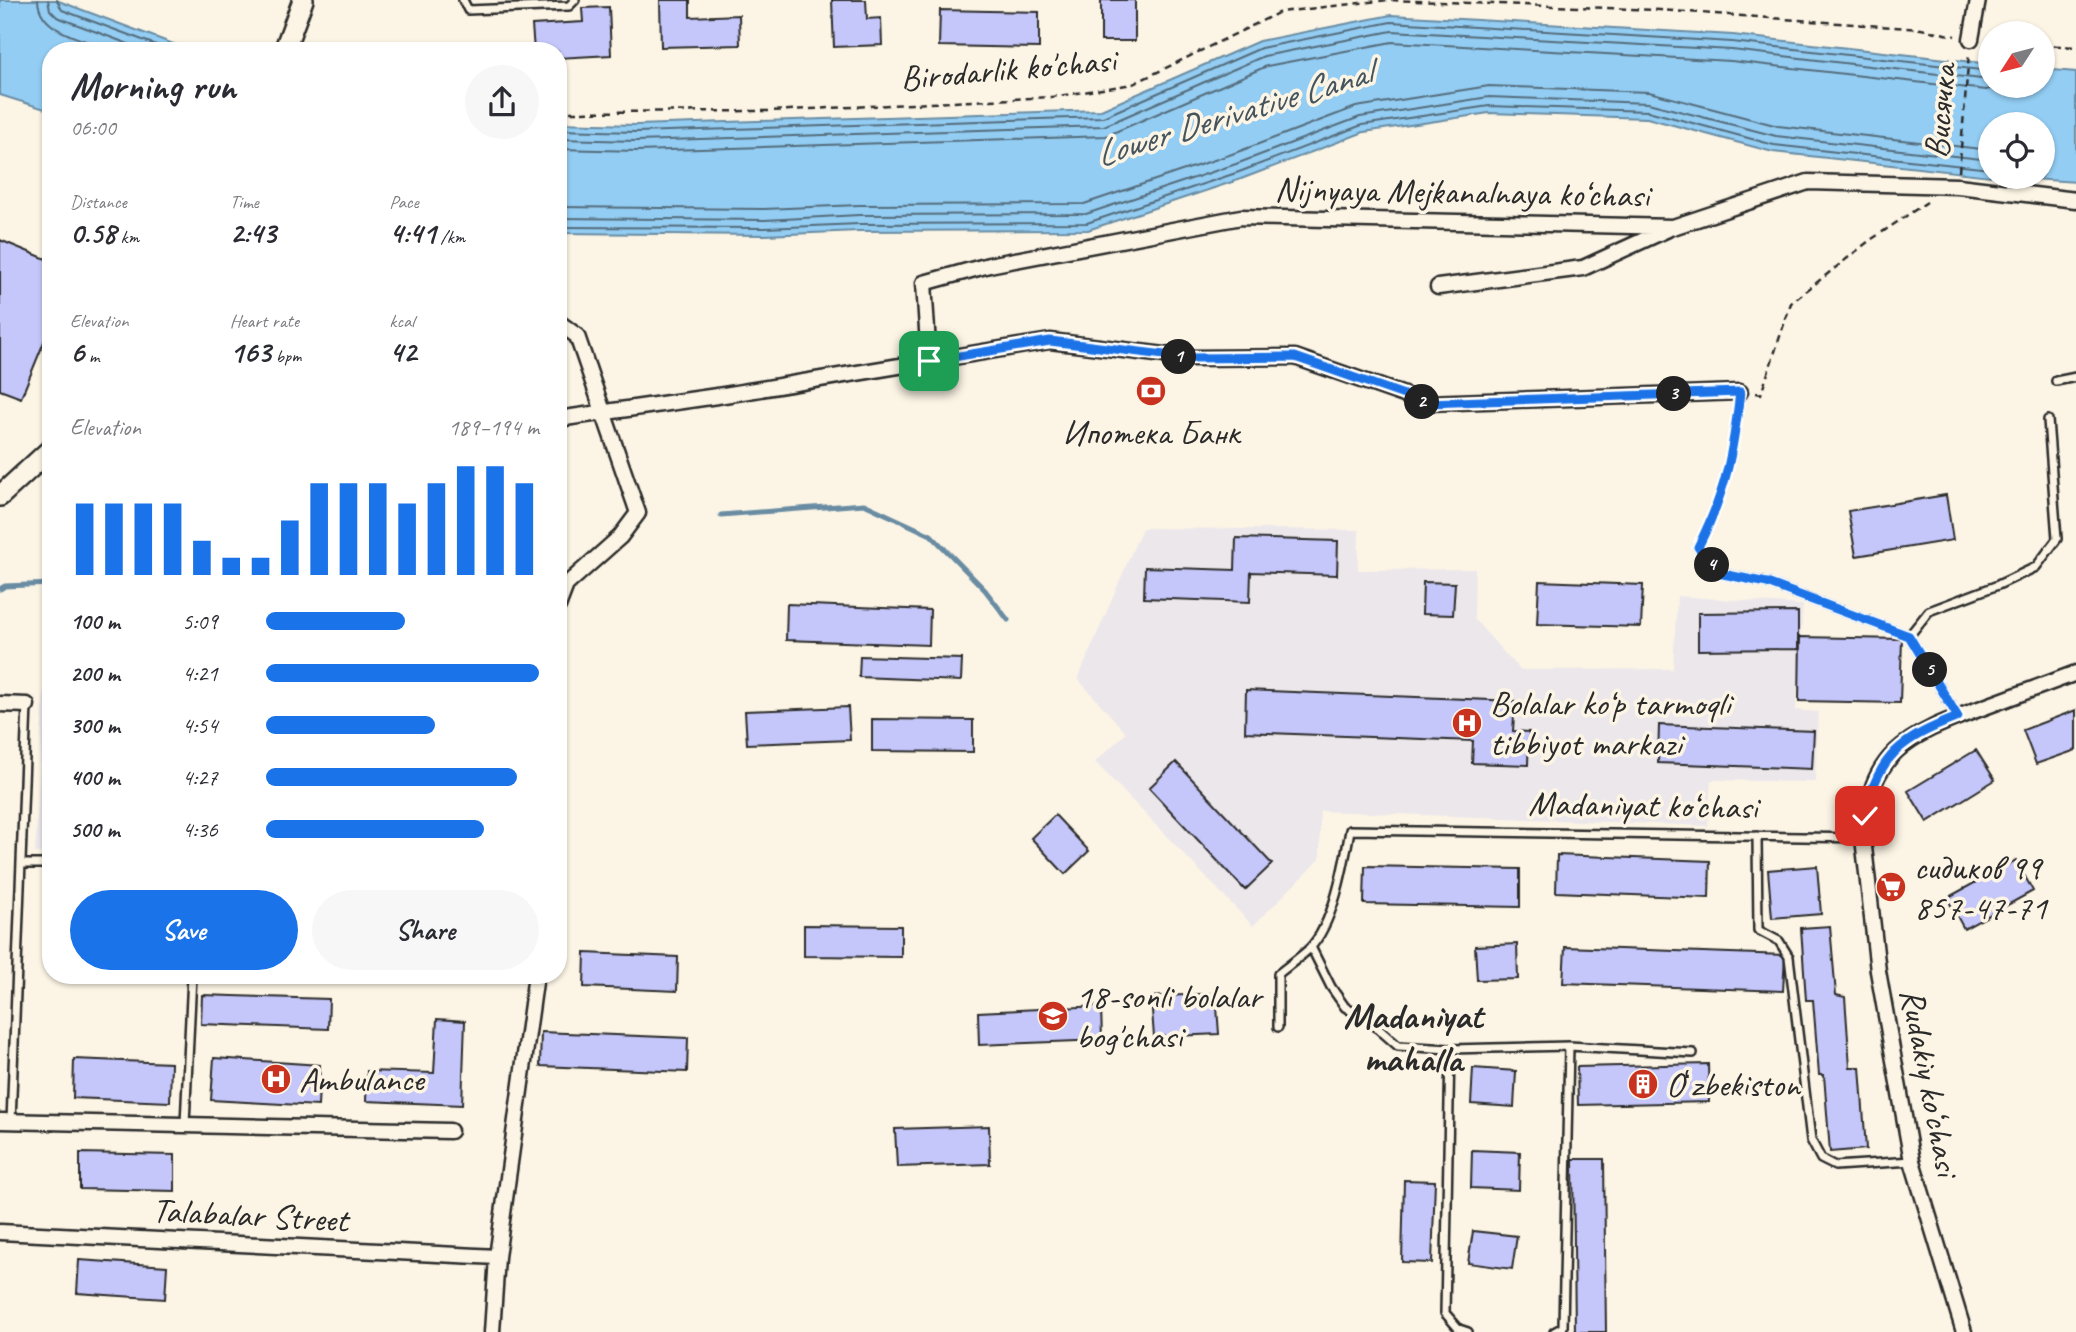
<!DOCTYPE html>
<html lang="en">
<head>
<meta charset="utf-8">
<style>
  :root { --surface:#fff; --page:#f7f7f7; --text:#2b2b33; --muted:#7c7c81; --accent:#1a73e8 }
  body { margin:0; font-family:Caveat,sans-serif; background:var(--page); color:var(--text); height:100vh; display:flex; flex-direction:column; font-size:26px; white-space:nowrap }
  * { box-sizing:border-box; margin:0 }
  p { font-size:23px; color:var(--muted) }
  .icon { flex:none; width:38px; height:38px; fill:none; stroke:currentColor; stroke-width:2; stroke-linecap:round; stroke-linejoin:round }
  .map { position:relative; flex:1; overflow:hidden }
  .panel { position:absolute; left:42px; top:42px; width:525px; height:942px; display:flex; flex-direction:column; background:var(--surface); border-radius:28px; box-shadow:0 2px 5px #0004 }
  .panel>* { flex:none }
  .needle { width:46px; rotate:234deg }
  .controls { position:absolute; left:1978px; top:21px; display:grid; gap:14px }
  .controls a { display:grid; place-items:center; width:77px; height:77px; border-radius:50%; background:var(--surface); box-shadow:0 2px 5px #0004; font-size:35px }
  .pin { position:absolute; display:grid; place-items:center; width:60px; height:60px; color:#fff; margin:-30px; border-radius:14px; box-shadow:0 4px 10px #0006 }
  .km { position:absolute; width:35px; height:35px; margin:-18px; border-radius:50%; background:#222; color:#fff; font-size:19px; line-height:35px; text-align:center }
  .round { display:grid; place-items:center; flex:none; width:74px; height:74px; border-radius:37px; background:var(--page) }
  .headline { display:flex; align-items:center; justify-content:space-between; height:119px; padding:0 28px }
  h1 { font-size:38px; font-weight:800; line-height:52px }
  .figures { display:grid; grid-template-columns:repeat(3,1fr); gap:10px; height:119px; padding:7px 28px }
  .figures div { display:grid; align-content:center }
  .figures b { font-size:30px; font-weight:800 }
  .figures small { font-size:19px; font-weight:400 }
  .figures p { font-size:19px }
  .chart { height:196px; padding:14px 28px }
  .chart p { display:flex; justify-content:space-between }
  .chart svg { width:100%; height:126px; margin-top:7px; stroke:var(--accent); stroke-width:6 }
  .primary-button { display:flex; gap:14px; margin-top:auto; padding:14px 28px }
  .primary-button a { flex:1; height:80px; border-radius:42px; background:var(--accent); color:#fff; font-size:28px; font-weight:800; line-height:80px; text-align:center }
  .primary-button a+a { background:var(--page); color:var(--text) }
  ul { padding:0 28px; list-style:none; font-size:23px }
  li { display:grid; grid-template-columns:112px 84px 1fr; align-items:center; height:52px }
  li i { height:18px; border-radius:9px; background:var(--accent) }
  .map>svg:first-child { display:block }
  .built { fill:#ece7eb }
  .water { fill:#93cdf3; stroke:#698ca3; stroke-width:2 }
  .lines { fill:none; stroke-linecap:round; stroke-linejoin:round }
  .shore { stroke:#556c7b; stroke-width:2 }
  .stream { stroke:#698ca3; stroke-width:5 }
  .building { fill:#c5c7fa; stroke:#2b2b2b; stroke-width:2 }
  .service-casing { stroke:#2b2b2b; stroke-width:12 }
  .minor-casing { stroke:#2b2b2b; stroke-width:19 }
  .secondary-casing { stroke:#2b2b2b; stroke-width:24 }
  .path { stroke:#2b2b2b; stroke-width:2.5; stroke-dasharray:7 5; stroke-linecap:butt }
  .service { stroke:#fcf5e5; stroke-width:7 }
  .minor { stroke:#fcf5e5; stroke-width:14 }
  .secondary { stroke:#fcf5e5; stroke-width:19 }
  .route-casing { stroke:#fff; stroke-width:14 }
  .route { stroke:#1a73e8; stroke-width:9 }
  .labels { text-anchor:middle; dominant-baseline:central; stroke-width:7; stroke-linejoin:round; paint-order:stroke }
  .street-label { font-size:35px; fill:#2b2b2b; stroke:#fcf5e5 }
  .poi-label { font-size:35px; fill:#2b2b2b; stroke:#fcf5e5; text-anchor:start }
  .water-label { font-size:37px; font-style:italic; fill:#45545d; stroke:#fcf5e5 }
  .neighbourhood-label { font-size:37px; font-weight:bold; fill:#2b2b2b; stroke:#fcf5e5 }
</style>
</head>
<body>
<div class="map">
<svg width="2076" height="1332" viewBox="0 0 2076 1332">
  <rect width="100%" height="100%" fill="#fcf5e5"/>
  <filter id="ink" filterUnits="userSpaceOnUse"><feTurbulence type="fractalNoise" baseFrequency=".0143" numOctaves="2"/><feDisplacementMap in="SourceGraphic" scale="14" xChannelSelector="R" yChannelSelector="G"/><feConvolveMatrix kernelMatrix="1 2 1 2 8 2 1 2 1" color-interpolation-filters="sRGB"/></filter>
  <g filter="url(#ink)">
    <path class="built" d="M1142 528 1359 530 1358 570 1475 569 1474 619 1520 670 1673 669 1677 596 1803 605 1796 710 1818 712 1815 782 1711 780 1708 826 1320 811V859L1253 926 1095 762 1126 733 1078 679Z
      M47 631 51 632V853H35Z"/>
    <path class="water" d="M0 0H56L192 51H51V111L0 95Z
      M1391 15 1733 35 1990 64V86H2042V69L2076 72V182L2002 177H2042V124H1990V176L1773 152 1647 118 1489 113 1364 132 1241 179 1088 230 859 231 765 235 558 233V123L636 125 1101 110 1259 41Z"/>
    <g class="lines">
      <path class="shore" d="M38 0C39 34 91 41 117 51
        M48 0 50 10 57 17 147 51
        M57 0 62 10 172 51
        M558 130 636 132 1103 117 1261 48 1391 22 1732 42 1990 71
        M558 139 636 141 1104 126 1264 56 1392 31 1732 50 1990 80
        M558 149 637 151 1106 136 1267 66 1392 42 1731 61 1986 90 2003 86
        M558 207 764 209 859 205 1084 204 1232 154 1356 107 1489 86 1649 92 1778 126 1990 150
        M558 218 765 220 859 215 1086 214 1236 164 1360 117 1489 97 1648 103 1776 136 1990 160
        M558 227 765 228 859 224 1087 223 1239 172 1362 125 1489 106 1648 111 1774 145 1990 169"/>
      <path class="stream" d="M721 515 864 504 931 535 985 590 1008 620
        M0 589 5 586 51 584"/>
    </g>
    <path class="building" d="M660 0H690V17L739 15 740 45 661 47Z
      M832 0H866L867 19 881 18 882 45 834 47Z
      M1101 0H1135V41H1101Z
      M609 7 611 55 558 58V51H534L532 25 583 22 582 8Z
      M940 10 1039 12V48L939 46Z
      M0 240 51 261V325L21 398 0 390Z
      M1946 495 1953 540 1856 556 1848 511Z
      M1236 538 1338 541 1337 575 1251 572 1250 602 1144 598 1145 567 1235 570Z
      M1539 581 1643 585 1641 627 1537 624Z
      M1423 582 1455 583 1453 615 1422 614Z
      M787 604 930 610 929 645 786 640Z
      M1798 612V649L1698 650V613Z
      M1800 637 1902 639 1900 703 1799 701Z
      M860 656 962 659 961 681 859 677Z
      M1246 690 1515 701 1513 731 1529 732 1528 765 1472 763 1473 741 1245 732Z
      M848 707 850 740 747 744 745 711Z
      M2076 710V750L2036 764 2023 730Z
      M872 719 973 720V752L872 751Z
      M1659 725 1814 731 1812 769 1658 763Z
      M1976 750 1995 780 1927 822 1908 791Z
      M1176 762 1272 864 1245 890 1149 788Z
      M1055 815 1089 851 1065 874 1031 838Z
      M1557 855 1710 861 1709 898 1556 892Z
      M2016 860 2033 891 1964 929 1947 898Z
      M1365 866 1520 869V907L1364 904Z
      M1817 866 1821 914 1772 918 1768 870Z
      M804 925 901 926V957L804 956Z
      M1830 926 1836 995 1845 997 1850 1067H1860L1866 1149 1830 1152 1824 1075H1819L1813 1000H1806L1801 928Z
      M1517 944 1518 979 1477 980 1475 946Z
      M1565 947 1785 955 1783 991 1563 983Z
      M585 953 678 957 677 991 584 987Z
      M1216 993 1219 1034 1154 1037 1151 997Z
      M202 995 329 999 328 1029 201 1024Z
      M1101 1006 1102 1040 979 1045 978 1012Z
      M437 1019 465 1021 462 1105 366 1101 367 1071 434 1073Z
      M541 1032 688 1038 687 1072 540 1066Z
      M214 1058 320 1065 318 1106 211 1100Z
      M74 1059 171 1063 170 1102 73 1098Z
      M1708 1064 1709 1102 1578 1105 1577 1067Z
      M1473 1068 1516 1071 1514 1107 1471 1104Z
      M989 1126 990 1164 897 1167 895 1129Z
      M1472 1150 1520 1152 1519 1190 1471 1188Z
      M80 1153 175 1155V1191L80 1189Z
      M1573 1159H1604L1606 1332H1575Z
      M1404 1180 1435 1181 1432 1263 1402 1262Z
      M1473 1231 1517 1236 1512 1269 1468 1263Z
      M79 1260 167 1266 165 1299 77 1293Z"/>
    <g class="lines">
      <g class="service-casing">
        <path id="service" d="M463 0 468 10 569 6 575 0
          M2056 381 2076 377
          M1698 547 1719 573 1767 583 1909 636 1958 717
          M1909 636 1929 611 1998 585 2036 567 2057 539 2048 420
          M1757 836 1758 930 1779 941 1789 957 1811 1140 1821 1159 1835 1166 1912 1161
          M22 864H51
          M1311 947 1331 987 1345 1007 1373 1024 1398 1046 1450 1049 1569 1046 1693 1053
          M1278 1027V974C1288 966 1299 958 1309 949 1334 924 1344 864 1350 830L1863 838
          M1450 1049 1445 1313 1459 1329 1468 1332
          M11 1122 27 705
          M185 1124 192 975
          M1554 1332 1563 1327 1569 1046"/>
      </g>
      <g class="minor-casing">
        <path id="minor" d="M1971 39 1978 0
          M1438 287 1583 268 1668 229
          M558 322 577 336 638 513 620 537 566 585 558 606
          M929 361 924 283 989 265 1241 217 1673 227 1808 182 1958 186 2076 200
          M558 419 724 395 1050 341 1189 358 1295 357 1427 403 1740 392
          M0 704 27 705
          M0 1121 450 1131
          M0 1232 497 1257
          M492 1332 497 1257 536 975
          M1964 1332 1912 1161 1878 971 1863 838C1869 752 1906 736 1979 709 2012 697 2044 685 2076 673"/>
      </g>
      <g class="secondary-casing">
        <path id="secondary" d="M284 51 303 0
          M0 496 51 449"/>
      </g>
      <path class="path" d="M2042 45 2076 47
        M558 112 770 111 1052 97 1133 84 1280 12 1388 0 1660 10 1921 29 1955 36
        M1959 172 1969 53
        M1756 393 1761 394 1791 303 1869 241 1927 202
        M1702 537C1724 496 1733 453 1738 407"/>
      <use href="#service" class="service"/>
      <use href="#minor" class="minor"/>
      <use href="#secondary" class="secondary"/>
    </g>
  </g>
  <g class="lines" filter="url(#ink)">
    <g class="route-casing">
      <path id="route" d="M929 361 1050 341 1189 358 1295 357 1427 403 1740 392C1733 453 1726 492 1698 547L1718 573 1767 583 1909 636 1958 717C1903 738 1877 755 1865 816"/>
    </g>
    <use href="#route" class="route"/>
  </g>
  <defs>
    <g id="bank-disc" transform="scale(1.575)"><circle r="9.5" fill="#c8321e" stroke="#fcf5e5"/><path d="M-6-4H6V4H-6ZM0-2.3a2.3 2.3 0 1 0 0 4.6a2.3 2.3 0 1 0 0-4.6Z" fill="#fff"/></g>
    <g id="hospital-disc" transform="scale(1.575)"><circle r="9.5" fill="#c8321e" stroke="#fcf5e5"/><path d="M-5-5h3v3.5h4V-5h3V5h-3V1.5h-4V5h-3Z" fill="#fff"/></g>
    <g id="supermarket-disc" transform="scale(1.575)"><circle r="9.5" fill="#c8321e" stroke="#fcf5e5"/><path d="M-6-5.5h2.5l.6 2H6L4.5 2H-2.5L-4.4-4H-6ZM-1.5 3.2a1.3 1.3 0 1 0 .1 0ZM3 3.2a1.3 1.3 0 1 0 .1 0Z" fill="#fff"/></g>
    <g id="school-disc" transform="scale(1.575)"><circle r="9.5" fill="#c8321e" stroke="#fcf5e5"/><path d="M0-5L7-2L0 1L-7-2ZM-4 1L0 2.5L4 1V4Q0 6-4 4Z" fill="#fff"/></g>
    <g id="building-disc" transform="scale(1.575)"><circle r="9.5" fill="#c8321e" stroke="#fcf5e5"/><path d="M-4-6H4V6H1V3H-1V6H-4ZM-2.5-4.3h1.7v1.8h-1.7ZM.8-4.3h1.7v1.8H.8ZM-2.5-1h1.7V.8h-1.7ZM.8-1h1.7V.8H.8Z" fill="#fff"/></g>
  </defs>
  <g fill-rule="evenodd">
    <use href="#bank-disc" x="1151" y="391"/>
    <use href="#hospital-disc" x="1467" y="723"/>
    <use href="#supermarket-disc" x="1891" y="887"/>
    <use href="#school-disc" x="1053" y="1016"/>
    <use href="#hospital-disc" x="276" y="1079"/>
    <use href="#building-disc" x="1643" y="1084"/>
  </g>
  <g class="labels">
    <g class="street-label">
      <text transform="translate(1008 69) rotate(-5)">Birodarlik ko'chasi</text>
      <text transform="translate(1940 111) rotate(-85)">Висячка</text>
      <text transform="translate(1462 192) rotate(1)">Nijnyaya Mejkanalnaya ko‘chasi</text>
      <text transform="translate(1643 805) rotate(1)">Madaniyat ko‘chasi</text>
      <text transform="translate(1930 1082) rotate(79)">Rudakiy ko‘chasi</text>
      <text transform="translate(250 1215) rotate(3)">Talabalar Street</text>
    </g>
    <g class="poi-label">
      <text x="1151" y="432" text-anchor="middle">Ипотека Банк</text>
      <text x="1490" y="703">Bolalar ko‘p tarmoqli<tspan x="1490" dy="40">tibbiyot markazi</tspan></text>
      <text x="1914" y="867">сидиков 99<tspan x="1914" dy="40">857-47-71</tspan></text>
      <text x="1076" y="996">18-sonli bolalar<tspan x="1076" dy="40">bog'chasi</tspan></text>
      <text x="299" y="1079">Ambulance</text>
      <text x="1666" y="1084">Oʻzbekiston</text>
    </g>
    <g class="water-label">
      <text transform="translate(1233 113) rotate(-17)">Lower Derivative Canal</text>
    </g>
    <g class="neighbourhood-label">
      <text x="1413" y="1015">Madaniyat<tspan x="1413" dy="43">mahalla</tspan></text>
    </g>
  </g>
</svg>
<div class="controls">
<a><svg class="needle" viewBox="-14 -14 28 28"><path d="M0-13l5 13h-10z" fill="#e53935"/><path d="M0 13l5-13h-10z" fill="#7c7c81"/></svg></a>
<a><svg class="icon" aria-label="locate" viewBox="0 0 24 24"><circle cx="12" cy="12" r="6"/><path d="M12 2v4M12 18v4M2 12h4M18 12h4"/></svg></a>
</div>
<div class="pin" style="left:929px;top:361px;background:#1e9e55"><svg class="icon" aria-label="arrive" viewBox="0 0 24 24"><path d="M6 21V4h12l-3 4 3 4H6"/></svg></div>
<div class="pin" style="left:1865px;top:816px;background:#d93025"><svg class="icon" aria-label="check" viewBox="0 0 24 24"><path d="M5 12l5 5 9-10"/></svg></div>
<b class="km" style="left:1179px;top:357px">1</b>
<b class="km" style="left:1422px;top:402px">2</b>
<b class="km" style="left:1674px;top:394px">3</b>
<b class="km" style="left:1712px;top:565px">4</b>
<b class="km" style="left:1930px;top:670px">5</b>
<section class="panel">
<div class="headline"><div><h1>Morning run</h1><p>06:00</p></div><a class="round"><svg class="icon" aria-label="share" viewBox="0 0 24 24"><path d="M12 15V3M7 8l5-5 5 5M5 13v7h14v-7"/></svg></a></div>
<div class="figures">
<div><p>Distance</p><b>0.58<small> km</small></b></div>
<div><p>Time</p><b>2:43</b></div>
<div><p>Pace</p><b>4:41<small> /km</small></b></div>
</div>
<div class="figures">
<div><p>Elevation</p><b>6<small> m</small></b></div>
<div><p>Heart rate</p><b>163<small> bpm</small></b></div>
<div><p>kcal</p><b>42</b></div>
</div>
<div class="chart"><p><span>Elevation</span>189–194 m</p>
<svg viewBox="0 0 160 44" preserveAspectRatio="none"><path d="M5 44V19M15 44V19M25 44V19M35 44V19M45 44V32M55 44V38M65 44V38M75 44V25M85 44V12M95 44V12M105 44V12M115 44V19M125 44V12M135 44V6M145 44V6M155 44V12"/></svg>
</div>
<ul>
<li><b>100 m</b>5:09<i style="width:51%"></i></li>
<li><b>200 m</b>4:21<i style="width:100%"></i></li>
<li><b>300 m</b>4:54<i style="width:62%"></i></li>
<li><b>400 m</b>4:27<i style="width:92%"></i></li>
<li><b>500 m</b>4:36<i style="width:80%"></i></li>
</ul>
<div class="primary-button"><a>Save</a><a>Share</a></div>
</section>
</div>
</body>
</html>
